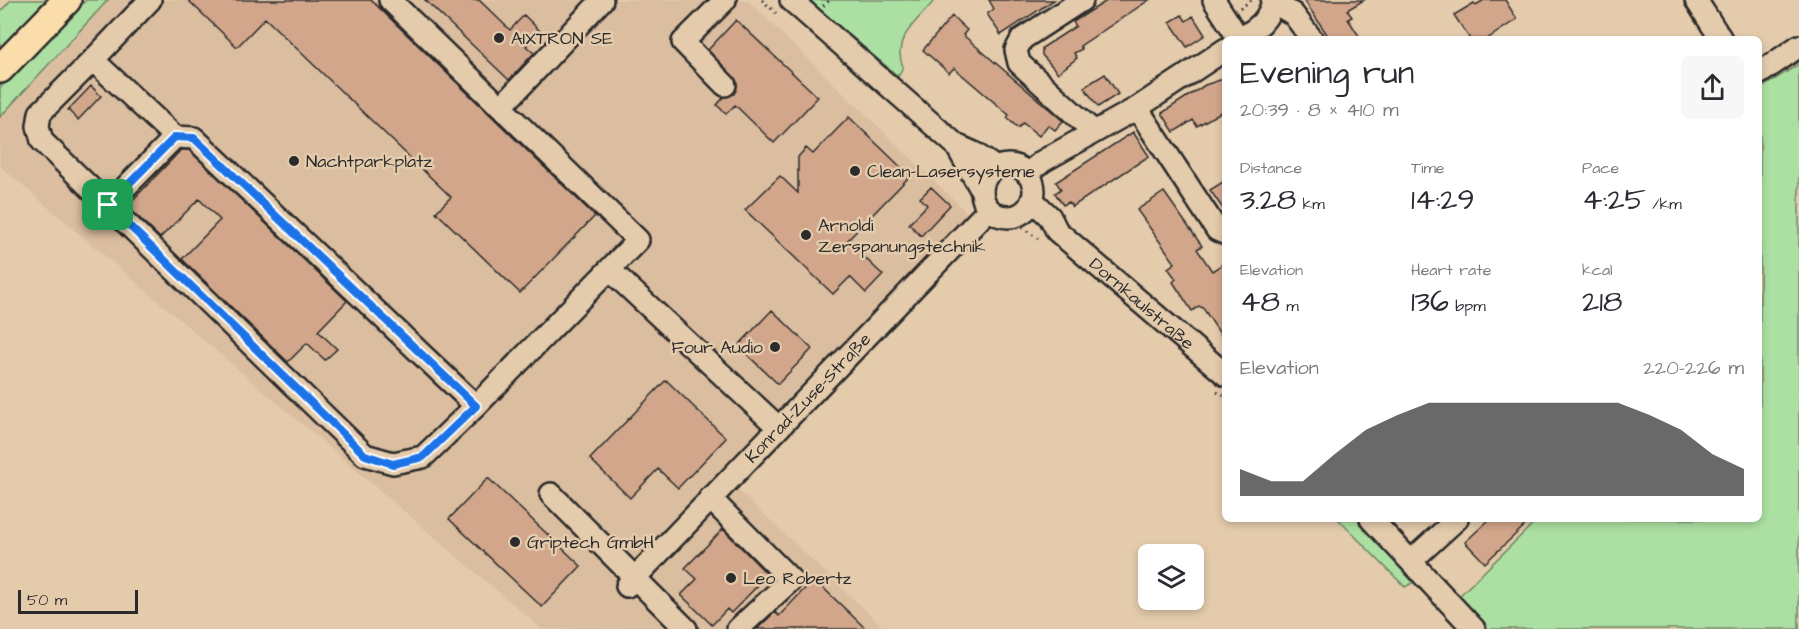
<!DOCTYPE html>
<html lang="en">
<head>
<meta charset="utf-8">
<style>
  :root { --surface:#fff; --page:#f7f7f7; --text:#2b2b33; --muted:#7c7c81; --accent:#2b2b2b }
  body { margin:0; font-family:"Architects Daughter",sans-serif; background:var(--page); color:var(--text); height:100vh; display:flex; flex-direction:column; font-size:22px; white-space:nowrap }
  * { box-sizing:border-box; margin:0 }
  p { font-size:20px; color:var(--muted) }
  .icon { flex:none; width:33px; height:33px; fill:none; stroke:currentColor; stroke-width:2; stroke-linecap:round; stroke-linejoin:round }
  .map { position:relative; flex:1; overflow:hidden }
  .side { position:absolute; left:1222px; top:36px; width:540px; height:486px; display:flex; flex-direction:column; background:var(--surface); border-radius:9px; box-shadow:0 3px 9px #0003 }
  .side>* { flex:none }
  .buttons { position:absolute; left:1138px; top:544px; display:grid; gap:12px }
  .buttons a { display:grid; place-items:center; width:66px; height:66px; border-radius:9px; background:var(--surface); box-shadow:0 3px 9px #0003; font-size:30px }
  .scale { position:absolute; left:18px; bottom:15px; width:120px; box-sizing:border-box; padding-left:6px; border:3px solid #2b2b2b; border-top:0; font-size:16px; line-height:21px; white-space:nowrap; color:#2b2b2b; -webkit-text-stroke:4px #e4cbac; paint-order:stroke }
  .pin { position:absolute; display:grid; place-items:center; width:51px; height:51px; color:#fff; margin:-26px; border-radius:12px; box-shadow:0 3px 9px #0006 }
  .round { display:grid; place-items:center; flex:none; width:63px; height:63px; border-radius:9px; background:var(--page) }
  .head { display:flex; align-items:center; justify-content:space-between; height:102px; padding:0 18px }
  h1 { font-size:33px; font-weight:600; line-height:45px }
  .figures { display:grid; grid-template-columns:repeat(3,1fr); gap:9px; height:102px; padding:6px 18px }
  .figures div { display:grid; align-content:center }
  .figures b { font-size:30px; font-weight:600 }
  .figures small { font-size:16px; font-weight:400 }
  .figures p { font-size:16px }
  .chart { height:168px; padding:12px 18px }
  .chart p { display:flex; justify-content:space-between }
  .chart svg { width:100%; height:108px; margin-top:6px; fill:var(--accent); opacity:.7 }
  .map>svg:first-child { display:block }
  .built { fill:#dbbda0 }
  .green { fill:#ace0a2; stroke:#6c8666; stroke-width:1.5 }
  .building { fill:#d2a68a; stroke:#2b2b2b; stroke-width:1.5 }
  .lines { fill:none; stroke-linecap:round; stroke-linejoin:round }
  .minor-casing { stroke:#2b2b2b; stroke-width:26 }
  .major-casing { stroke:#2b2b2b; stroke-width:32 }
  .path { stroke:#2b2b2b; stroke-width:3; stroke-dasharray:1.5 4.5; stroke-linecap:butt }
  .minor { stroke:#e4cbac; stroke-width:21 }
  .major { stroke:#faddab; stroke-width:27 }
  .route-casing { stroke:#fff; stroke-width:12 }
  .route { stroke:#1a73e8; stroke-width:8 }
  .poi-dot { fill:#2b2b2b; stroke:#e4cbac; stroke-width:2 }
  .labels { text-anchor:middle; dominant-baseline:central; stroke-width:5; stroke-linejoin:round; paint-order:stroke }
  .poi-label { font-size:18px; fill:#2b2b2b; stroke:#e4cbac; text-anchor:start }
  .street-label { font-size:18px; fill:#2b2b2b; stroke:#e4cbac }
</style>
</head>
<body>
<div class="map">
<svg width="1799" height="629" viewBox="0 0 1799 629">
  <rect width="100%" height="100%" fill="#e4cbac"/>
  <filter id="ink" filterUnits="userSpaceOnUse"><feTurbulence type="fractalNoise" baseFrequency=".0167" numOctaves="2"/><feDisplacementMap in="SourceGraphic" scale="12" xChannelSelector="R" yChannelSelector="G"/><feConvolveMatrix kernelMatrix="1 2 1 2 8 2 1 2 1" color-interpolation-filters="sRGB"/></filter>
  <g filter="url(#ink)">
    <path class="built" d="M108 0H747L985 230 737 489 885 629H542L0 166V117Z"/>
    <path class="green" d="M11 0H50L0 53V12Z
      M86 0H108L0 117V88Z
      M808 0H935C918 20 891 39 903 67L898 76Z
      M1799 64V629H1468L1448 607 1538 519H1760V89Z
      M1338 519H1362L1419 579 1405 587Z"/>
    <path class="building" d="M188 0H371L595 216 520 293 436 212 451 197 265 18 237 47Z
      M425 0H479L510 30 524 15 540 31 526 46 534 53 509 80Z
      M989 0H1054L1001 35 987 14 994 9Z
      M1108 0H1149L1080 46 1082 49 1074 53 1077 58 1058 73 1042 55V48L1076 26 1073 22Z
      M1304 0H1364L1347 10 1352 17 1348 19 1361 39H1330Z
      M1484 0H1505L1517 19 1487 39H1470L1454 15 1474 3 1476 5Z
      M1182 15 1186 21 1193 16 1205 35 1187 47 1170 22Z
      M952 16 967 30 963 35 1063 121 1055 130 1048 125 1039 136 1023 123 1018 128 1007 118 1009 115 954 68 949 73 923 50Z
      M736 20 818 97 774 143 735 105 726 114 717 105 724 97 734 94 737 82 708 50Z
      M1105 74 1118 94 1098 107 1084 87Z
      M1226 78V109L1197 126 1193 120 1174 132 1162 113 1205 85Z
      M91 86 101 96 78 120 68 110Z
      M849 117 910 176 847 241 883 275 866 293 850 277 833 294 745 210 780 176 798 193V157L806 148 813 154Z
      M1133 132 1149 156 1072 207 1069 202 1063 205 1055 193 1061 189 1056 182Z
      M181 150H189L347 301 318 331 337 349 325 360 307 343 288 362 182 259 220 220 199 199 160 238 127 206Z
      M1226 180V213L1210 190Z
      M931 187 950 205 921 236 909 224 927 205 920 198Z
      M1164 192 1202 246 1197 249 1212 271 1226 262V343L1203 308 1199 306 1192 311 1173 282 1176 279 1168 268 1175 263 1137 210Z
      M772 310 812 349 778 384 738 346Z
      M666 380 726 438 678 488 658 469 630 498 590 459Z
      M488 478 581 566 542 607 449 519Z
      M1490 519H1532L1485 563 1465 542Z
      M723 529 768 575 731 613 727 609 712 625 681 595 697 579 685 568Z
      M814 579 866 629H757L775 612 779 616Z"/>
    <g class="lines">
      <g class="minor-casing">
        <g id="minor">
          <path d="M150 0 93 60 175 137 194 138 476 406 638 240 390 0"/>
          <path d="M791 0 956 145 974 153 996 168"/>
          <path d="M1082 0 1022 39 1016 50 1019 63 1094 132"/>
          <path d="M1214 0 1239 39"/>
          <path d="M1696 0 1721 39"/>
          <path d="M1273 2 1293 14 1312 39"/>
          <path d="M1240 39C1257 28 1269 21 1273 0"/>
          <path d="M93 60 40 113 38 126 42 141 365 455 393 463 423 457 476 406"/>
          <path d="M1760 73 1799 46"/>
          <path d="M725 85 683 42 725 0"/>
          <path d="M502 106 602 0"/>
          <path d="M1137 108 1217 230 1226 234"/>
          <path d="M956 145 982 191"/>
          <circle cx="1008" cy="191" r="26"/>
          <path d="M1027 174 1043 161 1137 108 1226 49"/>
          <path id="s1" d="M1032 200 1050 217 1057 231 1226 375"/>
          <path d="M108 205 175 137"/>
          <path d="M610 270 778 427"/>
          <path d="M551 494 686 629"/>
          <path d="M710 498 791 580 738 629"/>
          <path d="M1371 519 1474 629"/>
          <path d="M1411 561 1457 519"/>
          <path id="s2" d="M627 586 989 209"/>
        </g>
      </g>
      <g class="major-casing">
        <path id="major" d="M0 69 67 0"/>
      </g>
      <path class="path" d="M762 0 776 13
        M823 6 830 0
        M1240 8 1252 0
        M998 227 1023 228 1041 241
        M1217 392 1226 397"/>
      <use href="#minor" class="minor"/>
      <use href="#major" class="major"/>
    </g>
  </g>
  <g class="lines" filter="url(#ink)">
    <g class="route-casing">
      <path id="route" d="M175 137 194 138 476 406 423 457 393 464 365 455 108 205Z"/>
    </g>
    <use href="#route" class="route"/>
  </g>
  <g class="poi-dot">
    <circle cx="499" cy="38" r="6"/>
    <circle cx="294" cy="161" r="6"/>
    <circle cx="855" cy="171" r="6"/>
    <circle cx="806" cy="235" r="6"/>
    <circle cx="775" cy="347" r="6"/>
    <circle cx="515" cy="542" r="6"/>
    <circle cx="731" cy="578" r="6"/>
  </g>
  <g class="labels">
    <g class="poi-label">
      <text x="511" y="38">AIXTRON SE</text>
      <text x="306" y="161">Nachtparkplatz</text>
      <text x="867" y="171">Clean-Lasersysteme</text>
      <text x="818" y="225">Arnoldi<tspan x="818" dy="21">Zerspanungstechnik</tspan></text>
      <text x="763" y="347" text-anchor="end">Four Audio</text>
      <text x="527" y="542">Griptech GmbH</text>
      <text x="743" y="578">Leo Robertz</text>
    </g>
    <g class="street-label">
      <text stroke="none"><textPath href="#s1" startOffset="152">Dornkaulstraße</textPath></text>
      <text stroke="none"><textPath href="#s2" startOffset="261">Konrad-Zuse-Straße</textPath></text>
    </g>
  </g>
</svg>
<div class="buttons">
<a><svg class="icon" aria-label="layers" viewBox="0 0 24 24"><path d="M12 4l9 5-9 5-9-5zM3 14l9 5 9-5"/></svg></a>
</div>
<div class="scale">50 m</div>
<div class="pin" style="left:108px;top:205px;background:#1e9e55"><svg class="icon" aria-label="arrive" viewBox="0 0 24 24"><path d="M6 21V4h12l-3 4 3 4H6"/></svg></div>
<section class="side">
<div class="head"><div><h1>Evening run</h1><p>20:39 · 8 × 410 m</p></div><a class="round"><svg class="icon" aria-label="share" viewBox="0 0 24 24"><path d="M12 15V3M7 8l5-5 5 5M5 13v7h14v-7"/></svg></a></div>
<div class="figures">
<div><p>Distance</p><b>3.28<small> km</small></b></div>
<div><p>Time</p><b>14:29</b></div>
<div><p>Pace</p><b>4:25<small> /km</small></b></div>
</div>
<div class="figures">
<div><p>Elevation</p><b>48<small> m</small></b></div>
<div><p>Heart rate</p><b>136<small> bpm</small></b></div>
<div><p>kcal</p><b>218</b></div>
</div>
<div class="chart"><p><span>Elevation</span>220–226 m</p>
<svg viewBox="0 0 160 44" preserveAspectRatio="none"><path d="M0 44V33L10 38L20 38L30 27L40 17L50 11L60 6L70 6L80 6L90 6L100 6L110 6L120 6L130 11L140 17L150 27L160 33V44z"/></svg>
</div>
</section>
</div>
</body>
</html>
